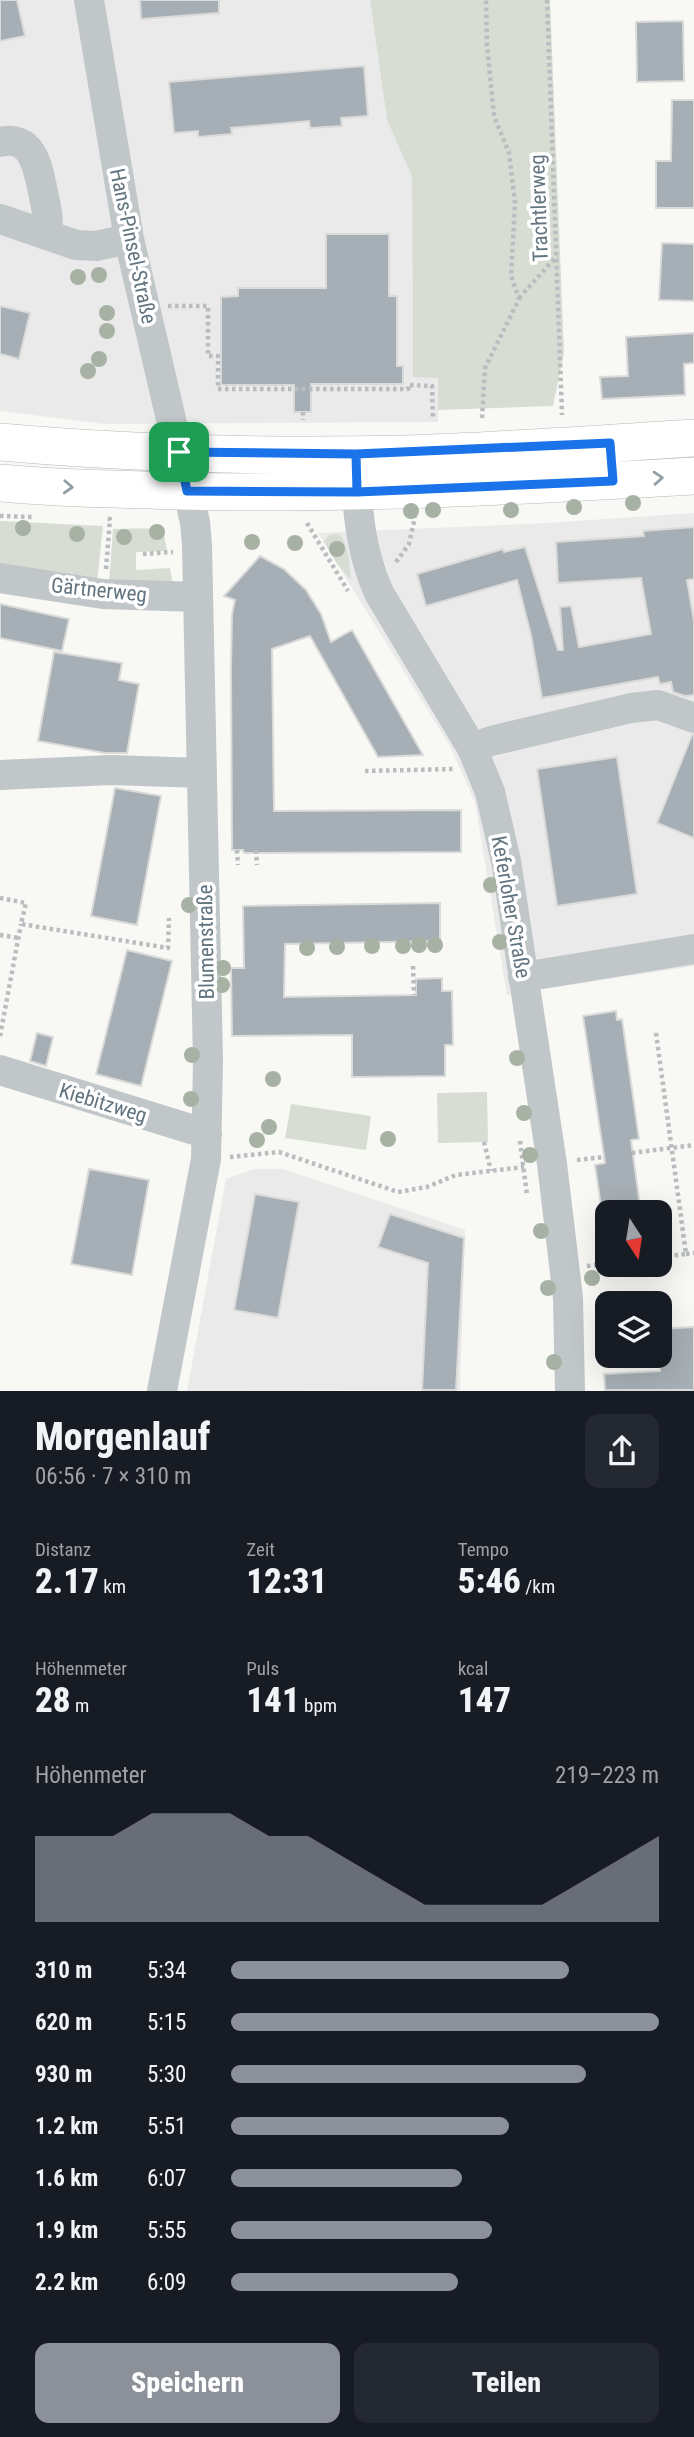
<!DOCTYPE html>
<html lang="de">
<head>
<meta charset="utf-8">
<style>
  :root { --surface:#171b24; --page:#242831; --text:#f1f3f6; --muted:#9ea1a6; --accent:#8c9099 }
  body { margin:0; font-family:"Roboto Condensed",sans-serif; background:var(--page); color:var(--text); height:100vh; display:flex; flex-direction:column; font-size:26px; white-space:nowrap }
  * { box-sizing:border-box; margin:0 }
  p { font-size:23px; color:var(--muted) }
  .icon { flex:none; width:38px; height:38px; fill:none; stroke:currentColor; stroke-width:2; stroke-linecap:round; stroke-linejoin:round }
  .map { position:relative; height:1391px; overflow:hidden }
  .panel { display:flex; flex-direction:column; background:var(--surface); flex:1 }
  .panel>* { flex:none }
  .needle { width:46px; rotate:168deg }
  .fabs { position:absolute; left:595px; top:1200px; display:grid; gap:14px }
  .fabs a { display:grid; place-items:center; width:77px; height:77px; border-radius:14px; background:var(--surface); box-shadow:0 7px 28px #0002; font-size:35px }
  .pin { position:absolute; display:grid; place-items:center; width:60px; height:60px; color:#fff; margin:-30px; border-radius:14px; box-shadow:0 4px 10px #0006 }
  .round { display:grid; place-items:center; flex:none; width:74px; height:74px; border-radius:14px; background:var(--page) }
  .summary { display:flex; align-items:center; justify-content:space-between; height:119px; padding:0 35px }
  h1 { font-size:38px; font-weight:800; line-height:52px }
  .stats { display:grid; grid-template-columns:repeat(3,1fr); gap:10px; height:119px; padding:7px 35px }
  .stats div { display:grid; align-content:center }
  .stats b { font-size:35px; font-weight:800 }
  .stats small { font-size:19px; font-weight:400 }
  .stats p { font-size:19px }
  .chart { height:196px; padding:14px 35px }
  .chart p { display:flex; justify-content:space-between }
  .chart svg { width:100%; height:126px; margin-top:7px; fill:var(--accent); opacity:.7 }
  .cta { display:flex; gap:14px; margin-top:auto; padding:14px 35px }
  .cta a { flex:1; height:80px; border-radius:14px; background:var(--accent); color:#fff; font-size:28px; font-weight:800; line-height:80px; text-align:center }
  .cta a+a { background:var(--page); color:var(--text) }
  ul { padding:0 35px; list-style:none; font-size:23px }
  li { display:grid; grid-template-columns:112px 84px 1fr; align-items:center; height:52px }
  li i { height:18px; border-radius:9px; background:var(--accent) }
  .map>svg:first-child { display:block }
  .built { fill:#e9eae9 }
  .green { fill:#d8ddd4 }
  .building { fill:#a6afb5; stroke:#dadad8; stroke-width:2 }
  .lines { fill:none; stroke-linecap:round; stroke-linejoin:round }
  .major-casing { stroke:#b3b8bc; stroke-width:38 }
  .path { stroke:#b9bdc0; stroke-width:4.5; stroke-dasharray:3.5 3.5; stroke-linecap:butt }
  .minor { stroke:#c1c6c9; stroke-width:30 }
  .major { stroke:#fff; stroke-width:37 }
  .tree { fill:#a8b2a4 }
  .oneway { stroke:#929ea6 }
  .route-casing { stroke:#fff; stroke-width:14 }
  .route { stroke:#1a73e8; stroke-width:9 }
  .labels { text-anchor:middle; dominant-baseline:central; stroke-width:7; stroke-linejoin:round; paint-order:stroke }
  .street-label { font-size:21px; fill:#637580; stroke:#fff }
</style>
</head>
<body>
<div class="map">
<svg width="694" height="1391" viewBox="0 0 694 1391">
  <rect width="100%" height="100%" fill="#f8f8f5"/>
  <path class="built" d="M0 0H370L387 120 412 177 413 376 438 377V422L105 424 0 411Z
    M694 513V966L507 995 475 802 450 746 318 533 548 523Z
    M254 1169H283L465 1230 460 1390 187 1391 226 1179Z"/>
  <path class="green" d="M370 0H550L564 353 553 406 438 410V378L413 377 412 177 387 120Z
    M0 521 103 526 97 583 0 565Z
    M163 528 167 551 136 552V570L170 568 173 585 109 583 113 529Z
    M339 534C349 544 350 565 351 580L337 564 324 541 329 535Z
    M487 1092 488 1142 438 1143 437 1093Z
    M291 1104 371 1116 366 1150 285 1138Z"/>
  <path class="building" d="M0 0H17L25 36 0 41Z
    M140 0H219V13L141 19Z
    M683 21 684 81 637 82 636 22Z
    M364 66 368 116 341 118 342 126 310 128 309 121 231 128 232 134 198 137V131L174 133 169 82Z
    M672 100H694V208H656V161H671Z
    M326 234H389V296H397V366H403V384H311V412H294V385H221V297L238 296V288H326Z
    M662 243 694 244V301L659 300Z
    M0 306 30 313 19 359 0 354Z
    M694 333V363L684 364 685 395 602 399 600 377 628 376 626 337Z
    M694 527V579L687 580 694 621V695L685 696 673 692 671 682 660 684 658 677 542 698 531 635 517 580 426 606 417 574 503 549 504 552 525 547 558 650H563L560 607 571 606 579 647 651 634 641 578 558 583 556 542 644 536 643 531Z
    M260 556 284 569 306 590 321 614 331 642 352 630 423 755 378 757 310 636 272 649 274 811 461 810V852L244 853 243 850H232L231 666 232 614 235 600 224 596Z
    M0 604 69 619 62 651 0 638Z
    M54 652 122 663 119 680 139 684 127 753H105L38 741Z
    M692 735H694V838L657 823Z
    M617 757 637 894 557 906 537 769Z
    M115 788 161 796 137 925 91 916Z
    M440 903V941L285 944 284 997 416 995V979L442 978V991H452L453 1045H445V1076L352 1077V1035L232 1036 231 968H244L243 906Z
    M127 950 172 961 141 1086 96 1074Z
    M616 1011 617 1020 622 1019 639 1139 631 1140 641 1213H602L595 1165 605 1163 583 1016Z
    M37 1033 53 1037 46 1066 30 1061Z
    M89 1169 149 1180 132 1275 71 1264Z
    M255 1194 299 1202 278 1318 234 1310Z
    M390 1214 464 1238 456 1390H422L428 1263 378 1247Z
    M694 1327V1390H605L604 1374 660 1371V1329Z"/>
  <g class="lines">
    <g class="major-casing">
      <path id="major" d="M0 442C134 454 269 457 403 454 500 451 597 444 694 438
        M0 483C60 489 120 489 180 491 352 495 522 486 694 476"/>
    </g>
    <path class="path" d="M547 0 562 415
      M519 298 557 256
      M168 306H208V356H218V389H408V385L432 386 433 420
      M303 412V420
      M482 418 485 368 519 299 511 276 515 203 509 153 494 116 487 46 486 0
      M0 516 35 517
      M307 523 348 591
      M143 554 173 552
      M396 562 409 544 415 517
      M106 569 110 519H107
      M365 771 454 769
      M237 850 238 865
      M256 850 257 865
      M0 898 26 903 21 924 168 948 169 918
      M0 935 19 938
      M413 966 414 995
      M656 1033 686 1254 660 1257
      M0 1036 21 924
      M520 1141 527 1195
      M484 1142 491 1171
      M632 1153 694 1145
      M230 1157 279 1152 398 1192 427 1187 456 1175 524 1167
      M577 1160 604 1157
      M686 1254 694 1253
      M587 1266 607 1264"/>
    <path class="minor" d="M89 0 129 239 195 522 197 545 208 1061 206 1159 162 1391
      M0 142C33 134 38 168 43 192 46 207 50 220 46 235
      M0 219 76 245 96 246 129 239
      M356 468C357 512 361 553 379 593L472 748 490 792 506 861 552 1164 568 1298 570 1391
      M0 578 103 594 198 597
      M472 748 491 741 631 708 658 705 694 718
      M0 775 111 770 202 773
      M523 977 694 949
      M0 1070 207 1134"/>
    <use href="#major" class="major"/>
  </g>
  <g class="tree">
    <circle cx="99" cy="275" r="8"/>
    <circle cx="78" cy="277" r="8"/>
    <circle cx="107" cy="313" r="8"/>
    <circle cx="107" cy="331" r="8"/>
    <circle cx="99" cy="359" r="8"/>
    <circle cx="88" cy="371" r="8"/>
    <circle cx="633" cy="503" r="8"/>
    <circle cx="574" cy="507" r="8"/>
    <circle cx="433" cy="510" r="8"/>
    <circle cx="511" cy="510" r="8"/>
    <circle cx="411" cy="511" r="8"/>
    <circle cx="23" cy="528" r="8"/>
    <circle cx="157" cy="532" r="8"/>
    <circle cx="77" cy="534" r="8"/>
    <circle cx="124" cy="537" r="8"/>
    <circle cx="252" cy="542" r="8"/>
    <circle cx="295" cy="543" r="8"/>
    <circle cx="337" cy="549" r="8"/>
    <circle cx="491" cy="885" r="8"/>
    <circle cx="189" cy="905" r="8"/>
    <circle cx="500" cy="942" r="8"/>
    <circle cx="419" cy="945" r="8"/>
    <circle cx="435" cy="945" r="8"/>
    <circle cx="372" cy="946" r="8"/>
    <circle cx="403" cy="946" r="8"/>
    <circle cx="337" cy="947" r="8"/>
    <circle cx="307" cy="948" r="8"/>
    <circle cx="223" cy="968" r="8"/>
    <circle cx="222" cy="985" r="8"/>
    <circle cx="192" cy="1055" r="8"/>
    <circle cx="517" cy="1058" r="8"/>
    <circle cx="273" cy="1079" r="8"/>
    <circle cx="191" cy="1099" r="8"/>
    <circle cx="524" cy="1113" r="8"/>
    <circle cx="269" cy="1127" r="8"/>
    <circle cx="388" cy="1139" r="8"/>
    <circle cx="257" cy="1140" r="8"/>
    <circle cx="530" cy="1155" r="8"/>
    <circle cx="541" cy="1231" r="8"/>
    <circle cx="592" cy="1278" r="8"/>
    <circle cx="548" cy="1288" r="8"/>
    <circle cx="554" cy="1362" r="8"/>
  </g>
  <defs><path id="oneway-chevron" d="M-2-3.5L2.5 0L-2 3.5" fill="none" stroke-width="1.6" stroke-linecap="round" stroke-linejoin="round" transform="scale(1.75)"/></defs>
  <g class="oneway">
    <use href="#oneway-chevron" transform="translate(658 478) rotate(-4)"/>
    <use href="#oneway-chevron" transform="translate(68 487) rotate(3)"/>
  </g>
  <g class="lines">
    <g class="route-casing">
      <path id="route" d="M179 452 187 491 357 492 356 454 610 443 613 481 357 492 356 454 179 452"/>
    </g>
    <use href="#route" class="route"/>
  </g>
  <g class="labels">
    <g class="street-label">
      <text transform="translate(539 208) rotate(-92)">Trachtlerweg</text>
      <text transform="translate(133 246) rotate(78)">Hans-Pinsel-Straße</text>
      <text transform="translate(99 590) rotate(6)">Gärtnerweg</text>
      <text transform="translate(511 907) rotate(80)">Keferloher Straße</text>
      <text transform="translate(206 942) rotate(-91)">Blumenstraße</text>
      <text transform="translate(103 1103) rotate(17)">Kiebitzweg</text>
    </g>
  </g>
</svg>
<div class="fabs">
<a><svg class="needle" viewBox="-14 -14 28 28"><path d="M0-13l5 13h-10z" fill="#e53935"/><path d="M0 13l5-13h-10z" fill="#9ea1a6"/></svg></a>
<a><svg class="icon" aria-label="layers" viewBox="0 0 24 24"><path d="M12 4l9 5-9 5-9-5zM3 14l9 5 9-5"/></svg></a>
</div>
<div class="pin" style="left:179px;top:452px;background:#1e9e55"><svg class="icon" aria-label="arrive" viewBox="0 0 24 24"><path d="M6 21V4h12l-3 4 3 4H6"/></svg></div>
</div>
<section class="panel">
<div class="summary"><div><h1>Morgenlauf</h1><p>06:56 · 7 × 310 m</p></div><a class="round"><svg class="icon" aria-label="share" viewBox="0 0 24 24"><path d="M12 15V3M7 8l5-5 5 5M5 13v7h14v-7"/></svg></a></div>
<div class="stats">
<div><p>Distanz</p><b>2.17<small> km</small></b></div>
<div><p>Zeit</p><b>12:31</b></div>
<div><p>Tempo</p><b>5:46<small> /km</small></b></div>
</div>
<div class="stats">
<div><p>Höhenmeter</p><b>28<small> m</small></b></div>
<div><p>Puls</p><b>141<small> bpm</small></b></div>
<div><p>kcal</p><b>147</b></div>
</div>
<div class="chart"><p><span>Höhenmeter</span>219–223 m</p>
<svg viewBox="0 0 160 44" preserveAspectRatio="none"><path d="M0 44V14L10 14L20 14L30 6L40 6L50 6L60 14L70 14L80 22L90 30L100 38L110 38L120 38L130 38L140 30L150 22L160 14V44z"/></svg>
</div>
<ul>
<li><b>310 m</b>5:34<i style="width:79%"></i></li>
<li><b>620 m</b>5:15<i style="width:100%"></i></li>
<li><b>930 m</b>5:30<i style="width:83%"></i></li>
<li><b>1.2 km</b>5:51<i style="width:65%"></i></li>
<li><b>1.6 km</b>6:07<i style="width:54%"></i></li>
<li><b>1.9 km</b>5:55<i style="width:61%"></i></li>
<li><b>2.2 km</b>6:09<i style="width:53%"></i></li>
</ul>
<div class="cta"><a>Speichern</a><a>Teilen</a></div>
</section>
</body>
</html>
